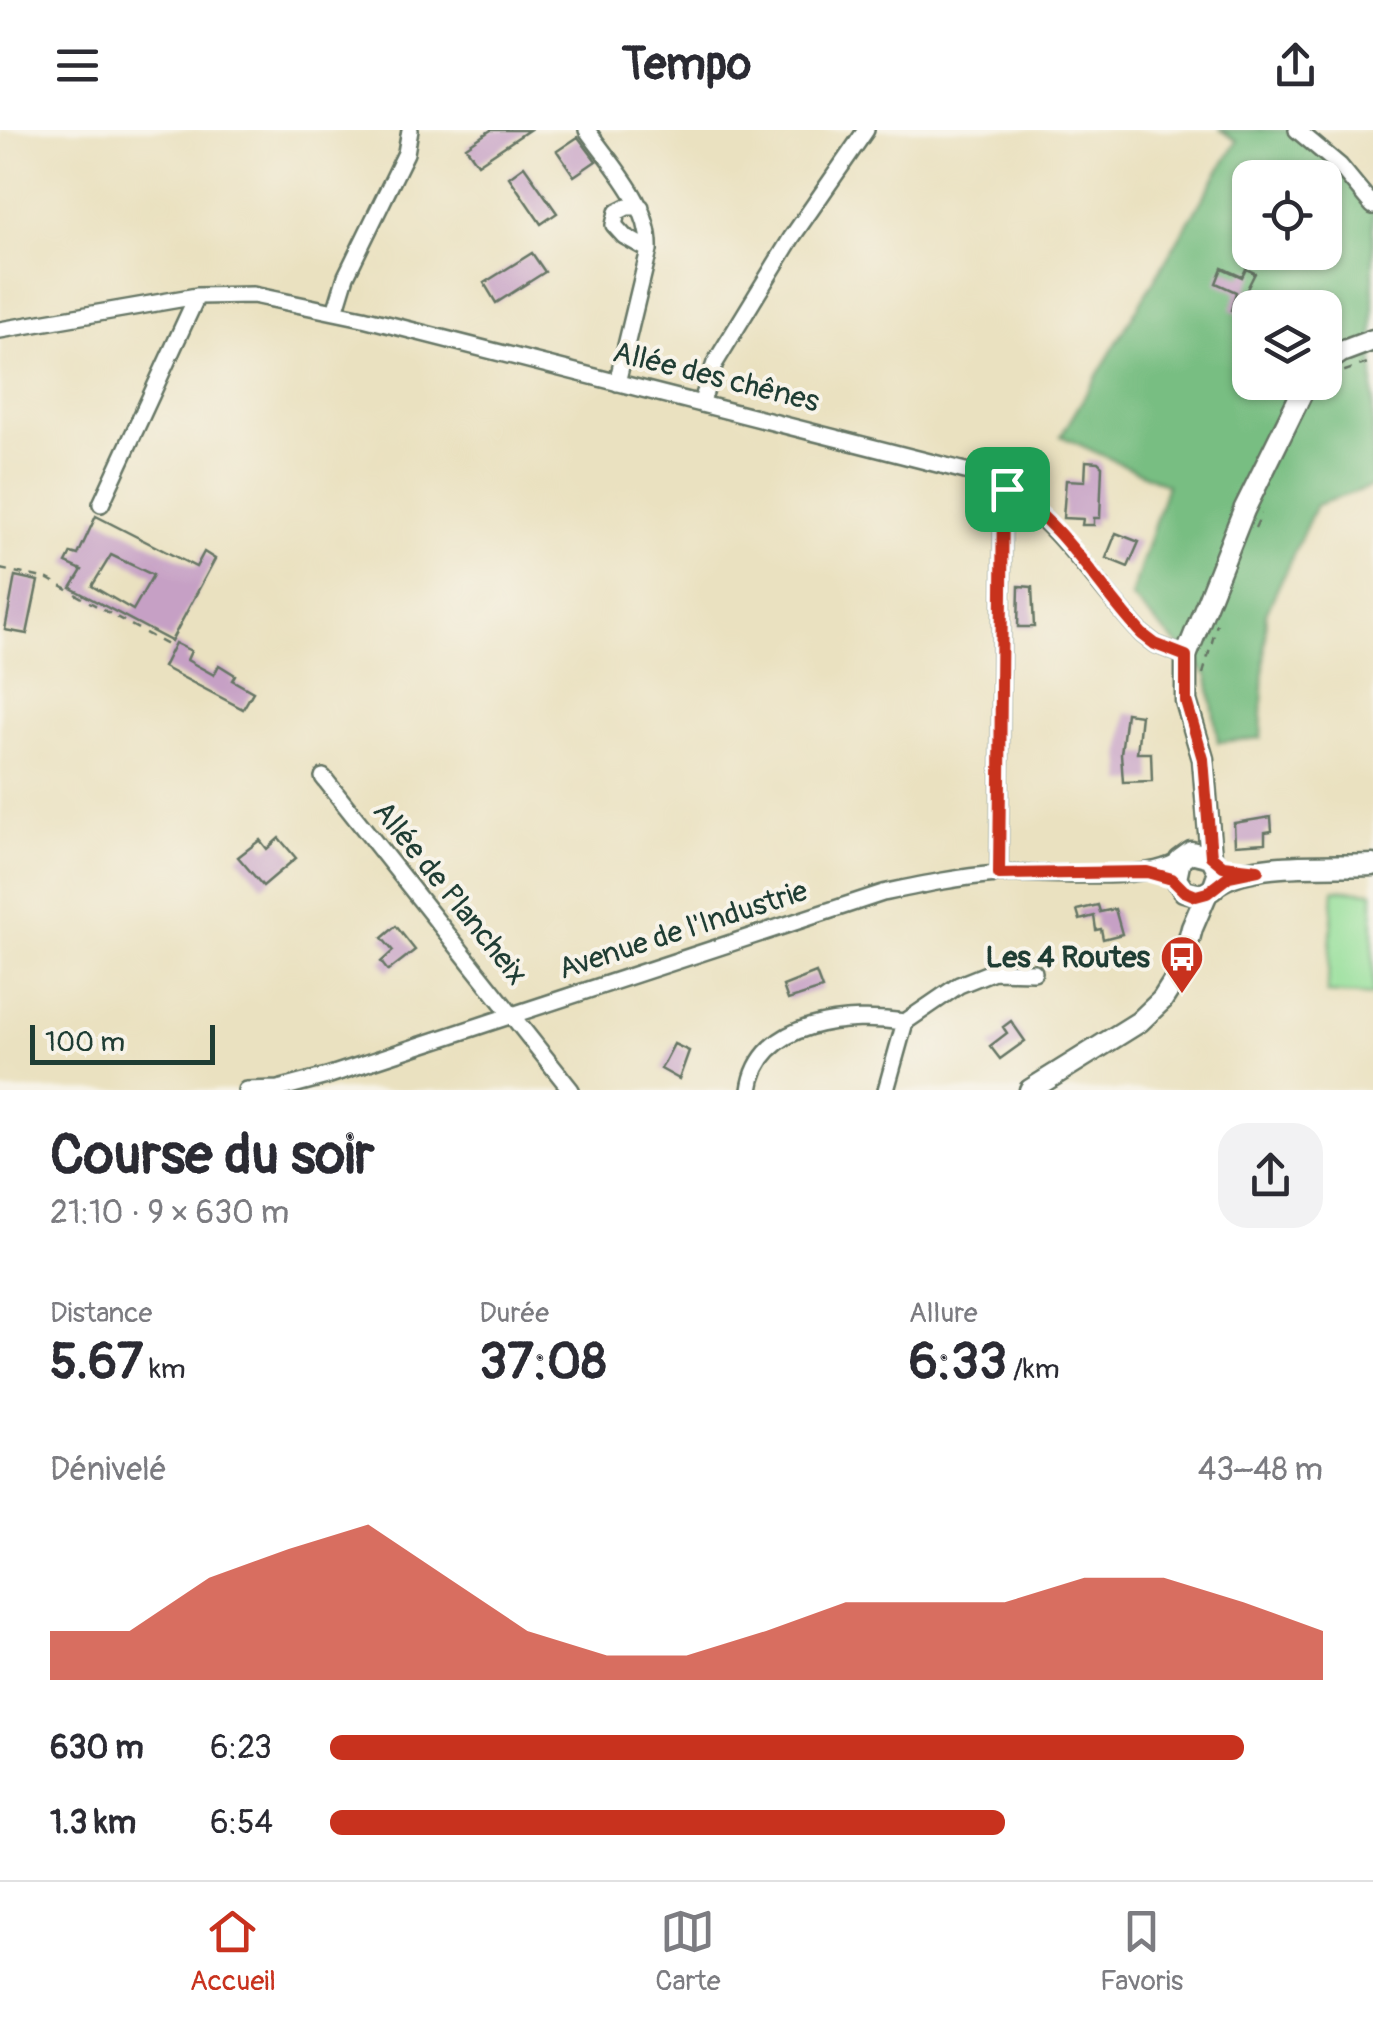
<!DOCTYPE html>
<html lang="fr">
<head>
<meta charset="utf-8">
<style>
  :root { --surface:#fff; --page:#f2f2f3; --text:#2b2b33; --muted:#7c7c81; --line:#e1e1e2; --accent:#c8321e }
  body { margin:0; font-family:Pangolin,sans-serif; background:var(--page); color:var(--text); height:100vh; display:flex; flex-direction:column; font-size:38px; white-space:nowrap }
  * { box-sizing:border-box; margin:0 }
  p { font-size:32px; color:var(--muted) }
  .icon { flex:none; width:55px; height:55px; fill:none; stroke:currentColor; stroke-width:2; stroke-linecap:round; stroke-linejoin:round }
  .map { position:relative; height:960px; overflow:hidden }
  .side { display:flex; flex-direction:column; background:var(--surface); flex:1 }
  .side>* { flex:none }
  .fabs { position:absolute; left:1232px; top:30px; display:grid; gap:20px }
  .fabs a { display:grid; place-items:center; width:110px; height:110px; border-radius:20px; background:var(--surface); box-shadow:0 2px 8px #0004; font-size:50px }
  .scale { position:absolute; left:30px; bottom:25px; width:185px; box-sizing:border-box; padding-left:10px; border:5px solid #1f3d34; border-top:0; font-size:28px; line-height:35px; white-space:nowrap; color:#1f3d34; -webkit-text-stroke:8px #f7f3e8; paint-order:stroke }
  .pin { position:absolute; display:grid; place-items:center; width:85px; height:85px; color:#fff; margin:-42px; border-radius:20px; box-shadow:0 5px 15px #0006 }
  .round { display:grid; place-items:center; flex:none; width:105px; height:105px; border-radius:30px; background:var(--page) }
  .overview { display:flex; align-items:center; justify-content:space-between; height:170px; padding:0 50px }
  h1 { font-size:55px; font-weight:700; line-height:75px }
  .stats { display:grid; grid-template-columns:repeat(3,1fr); gap:15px; height:170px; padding:10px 50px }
  .stats div { display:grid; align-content:center }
  .stats b { font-size:50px; font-weight:700 }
  .stats small { font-size:28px; font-weight:400 }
  .stats p { font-size:28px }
  .chart { height:280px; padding:20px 50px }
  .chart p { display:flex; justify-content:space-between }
  .chart svg { width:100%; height:180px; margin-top:10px; fill:var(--accent); opacity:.7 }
  ul { padding:0 50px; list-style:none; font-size:32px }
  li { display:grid; grid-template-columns:160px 120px 1fr; align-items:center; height:75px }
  li i { height:25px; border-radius:12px; background:var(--accent) }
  header { display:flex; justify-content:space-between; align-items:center; height:130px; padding:0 50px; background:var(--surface); font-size:45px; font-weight:700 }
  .tab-bar { display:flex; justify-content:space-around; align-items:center; height:140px; border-top:2px solid var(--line); background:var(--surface); font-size:28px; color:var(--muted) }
  .tab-bar a { display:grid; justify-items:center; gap:5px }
  .tab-bar .on { color:var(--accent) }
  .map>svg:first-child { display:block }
  .green { fill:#95df9a; stroke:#5a8e67; stroke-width:2.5 }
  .forest { fill:#78be82; stroke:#4c7e5b; stroke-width:2.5; fill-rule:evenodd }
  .building { fill:#c6a0c5; fill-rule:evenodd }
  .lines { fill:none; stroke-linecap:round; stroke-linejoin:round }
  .minor-casing { stroke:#667665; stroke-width:20 }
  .major-casing { stroke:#667665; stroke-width:25 }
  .path { stroke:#667665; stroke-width:2.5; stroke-dasharray:8 8; stroke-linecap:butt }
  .minor { stroke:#fff; stroke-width:15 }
  .major { stroke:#fff; stroke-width:20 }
  .route-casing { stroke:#fff; stroke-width:20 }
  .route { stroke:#c8321e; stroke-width:12 }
  .labels { text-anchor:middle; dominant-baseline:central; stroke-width:8; stroke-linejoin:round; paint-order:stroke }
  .street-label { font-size:30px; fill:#1f3d34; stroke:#f7f3e8 }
  .poi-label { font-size:30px; font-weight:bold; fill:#1f3d34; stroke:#f7f3e8; text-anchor:end }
</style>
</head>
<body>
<header><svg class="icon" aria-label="menu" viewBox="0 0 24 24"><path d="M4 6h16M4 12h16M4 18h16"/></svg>Tempo<svg class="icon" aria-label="share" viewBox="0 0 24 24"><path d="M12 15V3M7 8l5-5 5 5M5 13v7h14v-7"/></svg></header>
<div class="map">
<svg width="1373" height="960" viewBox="0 0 1373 960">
  <rect width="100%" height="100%" fill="#f7f3e8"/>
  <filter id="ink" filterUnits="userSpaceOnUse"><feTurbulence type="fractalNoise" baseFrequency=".01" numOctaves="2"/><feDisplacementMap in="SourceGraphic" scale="20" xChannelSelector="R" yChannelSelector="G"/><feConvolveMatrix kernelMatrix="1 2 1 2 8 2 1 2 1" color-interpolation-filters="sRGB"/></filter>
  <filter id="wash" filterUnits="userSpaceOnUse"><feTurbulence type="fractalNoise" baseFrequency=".0048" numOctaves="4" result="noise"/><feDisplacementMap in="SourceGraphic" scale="40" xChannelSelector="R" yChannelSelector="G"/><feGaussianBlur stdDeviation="2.25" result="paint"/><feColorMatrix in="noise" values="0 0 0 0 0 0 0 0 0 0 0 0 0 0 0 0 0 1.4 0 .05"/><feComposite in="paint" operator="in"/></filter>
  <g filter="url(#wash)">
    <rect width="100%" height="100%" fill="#eae1c0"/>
    <path class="green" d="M1334 759 1373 762V866L1327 863Z"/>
    <path class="forest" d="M1221 0H1288L1337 37 1373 83V356L1316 375 1266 483 1261 608 1218 612 1208 546 1131 467 1167 355 1061 306 1237 11ZM1250 48H1325V122H1250ZM1250 178H1325V252H1250Z"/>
    <g id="blocks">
      <path class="building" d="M491 0H529L478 34 466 17Z
        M578 7 596 31 574 46 557 21Z
        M524 36 557 83 541 94 509 47Z
        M532 123 545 142 496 173 484 153Z
        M1222 138 1242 147 1246 139 1255 143 1247 159 1253 161 1242 185 1231 180 1236 162 1216 153Z
        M1086 331 1098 332 1102 336 1100 388H1094V395H1082L1083 389 1063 388 1066 350 1085 351Z
        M96 386 196 437 204 422 215 429 171 511 71 458 82 440 66 433 71 423 78 425ZM111 425 153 445 133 480 92 456Z
        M1116 403 1139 412 1128 437 1106 428Z
        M15 446 38 451 27 504 5 500Z
        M1019 456 1032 457 1034 497H1018Z
        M175 513 191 521 187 530 214 545 219 535 235 545 232 550 253 562 243 579 163 537Z
        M1126 583 1141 585 1137 623H1151L1152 651 1123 652 1121 624Z
        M1271 687 1272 701 1265 702V713L1235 715 1234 693Z
        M279 708 296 728 263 756 238 727 260 710 267 719Z
        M1098 775 1100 782 1115 779 1122 804 1103 809 1101 799 1096 800 1094 786 1080 790 1077 780Z
        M396 796 415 820 388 841 381 832 393 821 382 808Z
        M816 843 822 859 788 870 783 856Z
        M1011 891 1025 911 1000 929 990 916 1007 903 1003 897Z
        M674 914 689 921 679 949 661 939Z"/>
    </g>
  </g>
  <g filter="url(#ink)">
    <use href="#blocks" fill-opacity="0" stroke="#667665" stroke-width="2.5"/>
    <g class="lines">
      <g class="minor-casing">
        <path id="minor" d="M587 0C612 36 651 75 649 120L617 253
          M1297 0 1340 36 1373 76
          M641 77H627L617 82 614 95 624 106 649 120
          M335 182 346 146 406 23 410 0
          M0 200 197 166 253 165 363 188 973 343C1050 375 1087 445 1142 504L1155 514 1186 526
          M701 274 715 233 792 107 866 0
          M101 374 197 166
          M323 647 571 960
          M999 744 1003 368 1007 359
          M246 960 278 959 327 946 883 763C921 755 958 747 997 744 1043 741 1144 754 1180 730
          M750 960C759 889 851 884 905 892L959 855 994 841 1034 842
          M886 960 905 892"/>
      </g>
      <g class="major-casing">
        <path id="major" d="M1325 233 1341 222 1373 210
          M1211 727 1191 722 1180 730 1176 749 1184 761 1202 765 1213 759 1219 742 1211 727 1203 629 1186 571V526L1244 380 1307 252
          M1217 754C1252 730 1330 737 1373 735
          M1030 960 1139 892 1162 870 1181 840 1192 798 1207 763"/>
      </g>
      <path class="path" d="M1321 263 1342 242 1373 231
        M1255 398 1262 383
        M0 439 48 449 167 515
        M1203 544 1217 494"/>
      <use href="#minor" class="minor"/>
      <use href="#major" class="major"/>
    </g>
  </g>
  <g class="lines" filter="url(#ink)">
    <g class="route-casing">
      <path id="route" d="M1007 359C1064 394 1097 456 1142 504L1155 514 1186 526V571L1203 629 1211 726 1223 736 1258 740 1229 746 1207 763 1196 766 1184 761 1172 749 1147 742 999 744 1003 368Z"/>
    </g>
    <use href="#route" class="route"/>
  </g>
  <defs>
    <g id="bus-pin" transform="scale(2.25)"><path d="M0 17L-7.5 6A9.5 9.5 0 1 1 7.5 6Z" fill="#c8321e" stroke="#f7f3e8"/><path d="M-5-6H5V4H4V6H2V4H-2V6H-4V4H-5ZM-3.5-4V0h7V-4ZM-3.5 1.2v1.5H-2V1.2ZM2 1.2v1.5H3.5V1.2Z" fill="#fff"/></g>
  </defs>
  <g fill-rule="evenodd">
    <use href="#bus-pin" x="1182" y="827"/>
  </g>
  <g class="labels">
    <g class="street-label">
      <text transform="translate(716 247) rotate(14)">Allée des chênes</text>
      <text transform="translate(450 763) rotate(51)">Allée de Plancheix</text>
      <text transform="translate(683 800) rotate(-18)">Avenue de l'Industrie</text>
    </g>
    <g class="poi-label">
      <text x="1150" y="827">Les 4 Routes</text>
    </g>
  </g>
</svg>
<div class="fabs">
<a><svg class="icon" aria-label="locate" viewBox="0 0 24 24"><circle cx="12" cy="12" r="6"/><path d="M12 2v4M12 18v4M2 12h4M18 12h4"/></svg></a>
<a><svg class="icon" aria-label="layers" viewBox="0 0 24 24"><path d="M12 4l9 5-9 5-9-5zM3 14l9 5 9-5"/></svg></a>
</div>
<div class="scale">100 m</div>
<div class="pin" style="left:1007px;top:359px;background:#1e9e55"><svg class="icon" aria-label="arrive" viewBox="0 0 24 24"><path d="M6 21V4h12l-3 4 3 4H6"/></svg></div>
</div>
<section class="side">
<div class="overview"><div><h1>Course du soir</h1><p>21:10 · 9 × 630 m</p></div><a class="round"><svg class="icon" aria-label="share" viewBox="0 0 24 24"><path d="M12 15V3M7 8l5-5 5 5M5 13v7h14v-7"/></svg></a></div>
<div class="stats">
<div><p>Distance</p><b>5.67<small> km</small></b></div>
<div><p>Durée</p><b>37:08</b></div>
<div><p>Allure</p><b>6:33<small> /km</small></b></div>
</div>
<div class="chart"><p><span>Dénivelé</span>43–48 m</p>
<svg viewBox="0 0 160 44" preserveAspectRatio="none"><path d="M0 44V32L10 32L20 19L30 12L40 6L50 19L60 32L70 38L80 38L90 32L100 25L110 25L120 25L130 19L140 19L150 25L160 32V44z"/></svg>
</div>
<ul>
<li><b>630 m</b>6:23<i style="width:92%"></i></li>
<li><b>1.3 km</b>6:54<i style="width:68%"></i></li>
</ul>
</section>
<nav class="tab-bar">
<a class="on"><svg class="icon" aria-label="home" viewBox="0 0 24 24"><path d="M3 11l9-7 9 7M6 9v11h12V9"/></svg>Accueil</a>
<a><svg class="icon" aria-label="map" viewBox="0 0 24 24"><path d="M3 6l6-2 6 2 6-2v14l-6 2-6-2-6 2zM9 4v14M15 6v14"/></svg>Carte</a>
<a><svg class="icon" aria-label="saved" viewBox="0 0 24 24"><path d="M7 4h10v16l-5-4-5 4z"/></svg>Favoris</a>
</nav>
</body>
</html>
